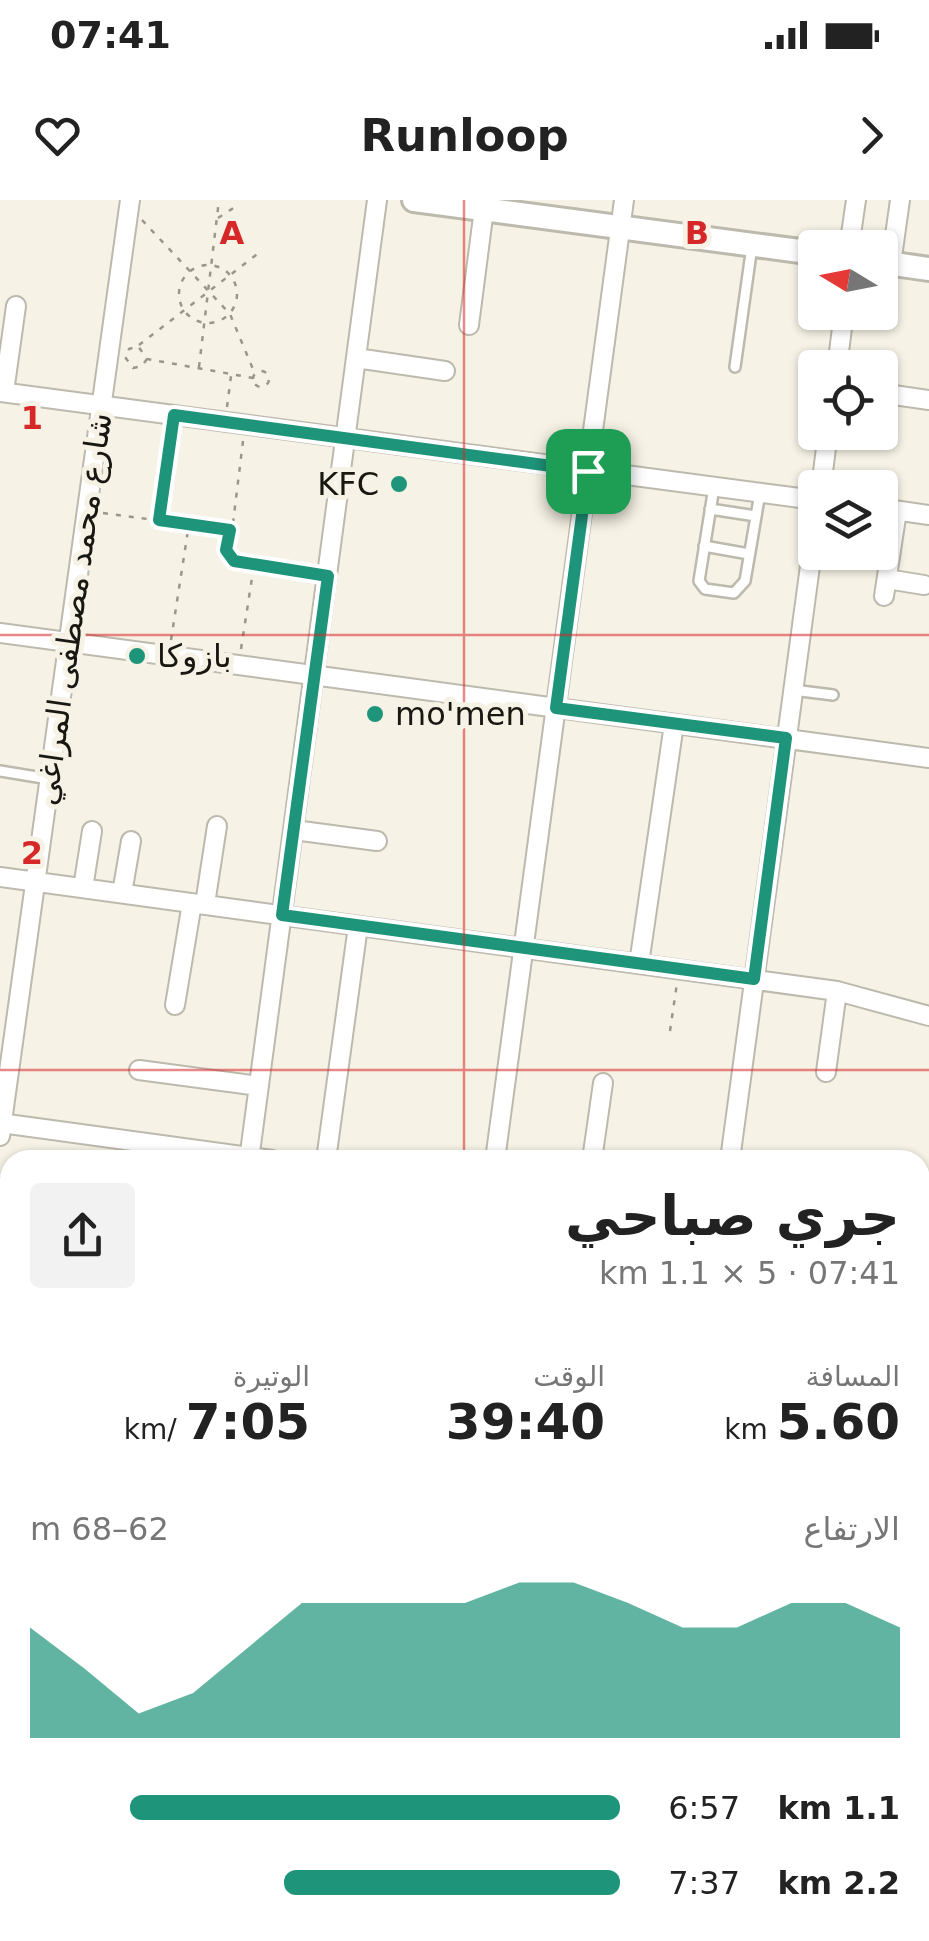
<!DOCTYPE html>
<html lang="ar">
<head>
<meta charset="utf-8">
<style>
  :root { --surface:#fff; --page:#f2f2f2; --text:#222; --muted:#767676; --accent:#1e957a }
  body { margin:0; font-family:"DejaVu Sans","Noto Naskh Arabic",sans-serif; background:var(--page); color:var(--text); direction:rtl; height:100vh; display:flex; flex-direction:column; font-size:38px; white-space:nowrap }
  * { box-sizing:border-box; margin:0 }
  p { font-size:32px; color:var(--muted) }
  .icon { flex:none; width:55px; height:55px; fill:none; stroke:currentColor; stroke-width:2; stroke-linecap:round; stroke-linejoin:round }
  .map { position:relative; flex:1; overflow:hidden; direction:ltr }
  .sheet { position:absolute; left:0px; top:950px; width:930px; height:792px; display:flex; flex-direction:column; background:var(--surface); border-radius:30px 30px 0 0; box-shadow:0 2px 8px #0004; direction:rtl }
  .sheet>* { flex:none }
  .needle { width:65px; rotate:280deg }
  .buttons { position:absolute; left:798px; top:30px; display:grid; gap:20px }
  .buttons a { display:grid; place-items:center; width:100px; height:100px; border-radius:10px; background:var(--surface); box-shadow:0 2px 8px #0004; font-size:50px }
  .pin { position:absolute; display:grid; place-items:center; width:85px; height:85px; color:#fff; margin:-42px; border-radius:20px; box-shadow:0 5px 15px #0006 }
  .round { display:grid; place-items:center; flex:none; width:105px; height:105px; border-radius:10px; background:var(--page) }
  .overview { display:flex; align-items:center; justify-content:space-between; height:170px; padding:0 30px }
  h1 { font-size:55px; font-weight:800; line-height:75px }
  .metrics { display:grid; grid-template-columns:repeat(3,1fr); gap:15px; height:170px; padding:10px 30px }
  .metrics div { display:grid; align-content:center }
  .metrics b { font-size:50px; font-weight:800 }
  .metrics small { font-size:28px; font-weight:400 }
  .metrics p { font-size:28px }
  .chart { height:280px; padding:20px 30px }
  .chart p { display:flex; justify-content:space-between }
  .chart svg { width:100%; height:180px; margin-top:10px; fill:var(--accent); opacity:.7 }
  ul { padding:0 30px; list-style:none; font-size:32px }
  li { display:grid; grid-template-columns:160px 120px 1fr; align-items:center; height:75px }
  li i { height:25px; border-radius:12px; background:var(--accent) }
  .status { display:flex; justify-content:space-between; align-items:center; height:70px; padding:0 50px; background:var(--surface); direction:ltr }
  .status svg { height:28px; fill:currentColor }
  header { display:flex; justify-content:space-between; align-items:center; height:130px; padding:0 30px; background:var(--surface); font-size:45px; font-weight:800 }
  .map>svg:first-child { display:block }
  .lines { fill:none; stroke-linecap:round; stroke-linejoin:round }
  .lane-casing { stroke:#bdb9ad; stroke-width:14 }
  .street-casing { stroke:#bdb9ad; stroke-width:22 }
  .secondary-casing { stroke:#bdb9ad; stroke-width:28 }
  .path { stroke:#99978d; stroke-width:2.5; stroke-dasharray:5 8; stroke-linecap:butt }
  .lane { stroke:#fff; stroke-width:9 }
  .street { stroke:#fff; stroke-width:18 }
  .secondary { stroke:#fff; stroke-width:22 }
  .route-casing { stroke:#fff; stroke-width:20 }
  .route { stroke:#1e957a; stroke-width:12 }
  .grid { fill:none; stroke:#d62828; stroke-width:2.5; stroke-opacity:0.55 }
  .poi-dot { fill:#1e957a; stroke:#f6f2e5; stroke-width:4 }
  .labels { text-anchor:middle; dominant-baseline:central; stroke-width:10; stroke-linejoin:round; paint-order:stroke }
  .poi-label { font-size:32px; fill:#181712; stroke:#f6f2e5; text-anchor:start }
  .street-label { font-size:32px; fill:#181712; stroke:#f6f2e5 }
  .grid-label { font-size:32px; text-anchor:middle; font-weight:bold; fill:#d62828; stroke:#f6f2e5; stroke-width:10; stroke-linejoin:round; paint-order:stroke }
</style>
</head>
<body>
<div class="status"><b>07:41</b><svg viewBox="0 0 49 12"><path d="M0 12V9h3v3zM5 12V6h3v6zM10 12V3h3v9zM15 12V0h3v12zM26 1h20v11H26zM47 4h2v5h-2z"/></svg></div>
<header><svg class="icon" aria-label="forward" viewBox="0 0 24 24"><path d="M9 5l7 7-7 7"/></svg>Runloop<svg class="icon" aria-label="heart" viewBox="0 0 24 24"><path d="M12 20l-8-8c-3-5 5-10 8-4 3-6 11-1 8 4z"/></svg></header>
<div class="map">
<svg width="929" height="1741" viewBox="0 0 929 1741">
  <rect width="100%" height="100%" fill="#f6f2e5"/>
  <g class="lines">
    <g class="lane-casing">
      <path id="lane" d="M735 167 752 46
        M714 287 699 381 705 389 734 393 745 381 760 293
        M710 309 756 316
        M704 346 749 354
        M793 490 833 495
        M0 571 49 579
        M10 1211 2 1241 10 1251"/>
    </g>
    <g class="street-casing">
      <path id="street" d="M849 48 856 0
        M891 64 900 0
        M469 125 484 9
        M356 158 445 171
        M837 168 844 112
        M0 192 815 300
        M4 192 16 106
        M880 193 929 200
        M821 288 828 232
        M880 308 929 315
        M887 379 924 385
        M884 396 897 311
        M0 433 929 558
        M294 630 377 641
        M0 677 837 791 929 816
        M83 688 92 631
        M122 693 131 641
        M205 704 217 626
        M639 764 674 524
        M175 805 192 703
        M139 870 259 886
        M826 872 837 791
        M0 923 272 960
        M0 936 130 0
        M249 960 377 0
        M326 960 358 726
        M495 960 624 0
        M592 960 603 883
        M730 960 815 329
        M920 1046 929 1048
        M0 1047 10 1048
        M0 1067 10 1069
        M920 1164 929 1165
        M0 1165 10 1167
        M920 1290 929 1291
        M920 1442 929 1378
        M0 1548 10 1549
        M432 1732 504 1741
        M41 1741 43 1732
        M133 1741 134 1732
        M249 1741 250 1732
        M391 1741 392 1732
        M525 1741 526 1732
        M629 1741 630 1732
        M720 1741 722 1732
        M880 1741 881 1732"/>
    </g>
    <g class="secondary-casing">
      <path id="secondary" d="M414 0 815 53
        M880 62 929 69
        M0 1407 10 1409
        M0 1437 10 1439
        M920 1533 929 1534
        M920 1561 929 1563"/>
    </g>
    <path class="path" d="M218 18 238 5
      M142 20 230 114 255 174
      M179 94a29 29 0 1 1 58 0a29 29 0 1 1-58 0Z
      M139 145 260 52
      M147 159 142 166 133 168 125 157 129 149 138 146 147 159 253 178
      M199 167 219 0
      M253 179a8 8 0 1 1 16 0a8 8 0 1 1-16 0Z
      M227 207 231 176
      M243 241 229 356 241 363 311 373
      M103 313 229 330
      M159 319 172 233
      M171 440 189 324
      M241 449 254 365
      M670 831 677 783
      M828 1732 835 1741
      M737 1741 748 1732"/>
    <use href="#lane" class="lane"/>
    <use href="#street" class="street"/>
    <use href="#secondary" class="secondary"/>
  </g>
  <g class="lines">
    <g class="route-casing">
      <path id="route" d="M174 215 588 271 556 508 786 538 754 779 282 715 328 376 234 361 226 350 230 330 159 320Z"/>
    </g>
    <use href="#route" class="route"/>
  </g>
  <path class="grid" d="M464 0V960M0 435H929M0 870H929M0 1306H10M920 1306H929M464 1732V1741"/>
  <g class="poi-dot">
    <circle cx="399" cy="284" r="10"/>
    <circle cx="137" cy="456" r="10"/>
    <circle cx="375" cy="514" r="10"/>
  </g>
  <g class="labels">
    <g class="poi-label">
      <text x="379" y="284" text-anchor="end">KFC</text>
      <text x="157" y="456">بازوكا</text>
      <text x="395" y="514">mo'men</text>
    </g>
    <g class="street-label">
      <text transform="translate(73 409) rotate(-82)">شارع محمد مصطفى المراغي</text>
    </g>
  </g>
  <g class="grid-label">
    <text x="232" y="44">A</text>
    <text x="697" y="44">B</text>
    <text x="32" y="229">1</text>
    <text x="32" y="664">2</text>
  </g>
</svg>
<div class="buttons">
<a><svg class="needle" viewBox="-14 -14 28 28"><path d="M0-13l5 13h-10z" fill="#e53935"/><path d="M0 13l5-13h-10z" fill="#767676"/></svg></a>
<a><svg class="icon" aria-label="locate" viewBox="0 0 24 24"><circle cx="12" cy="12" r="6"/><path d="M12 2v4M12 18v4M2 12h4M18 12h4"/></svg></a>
<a><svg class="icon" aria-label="layers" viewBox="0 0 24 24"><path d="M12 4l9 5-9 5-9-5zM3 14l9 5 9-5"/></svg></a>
</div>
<div class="pin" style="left:588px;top:271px;background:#1e9e55"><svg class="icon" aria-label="arrive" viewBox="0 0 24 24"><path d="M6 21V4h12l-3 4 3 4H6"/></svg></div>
<section class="sheet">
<div class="overview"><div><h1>جري صباحي</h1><p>07:41 · 5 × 1.1 km</p></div><a class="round"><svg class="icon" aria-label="share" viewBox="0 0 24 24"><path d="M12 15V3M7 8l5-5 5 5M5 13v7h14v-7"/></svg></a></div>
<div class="metrics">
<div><p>المسافة</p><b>5.60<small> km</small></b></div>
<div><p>الوقت</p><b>39:40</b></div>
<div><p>الوتيرة</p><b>7:05<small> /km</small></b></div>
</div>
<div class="chart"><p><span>الارتفاع</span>62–68 m</p>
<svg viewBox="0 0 160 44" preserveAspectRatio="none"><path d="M0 44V17L10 27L20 38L30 33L40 22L50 11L60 11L70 11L80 11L90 6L100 6L110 11L120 17L130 17L140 11L150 11L160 17V44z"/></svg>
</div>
<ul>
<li><b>1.1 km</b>6:57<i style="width:83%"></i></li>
<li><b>2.2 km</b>7:37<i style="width:57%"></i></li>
</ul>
</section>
</div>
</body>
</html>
